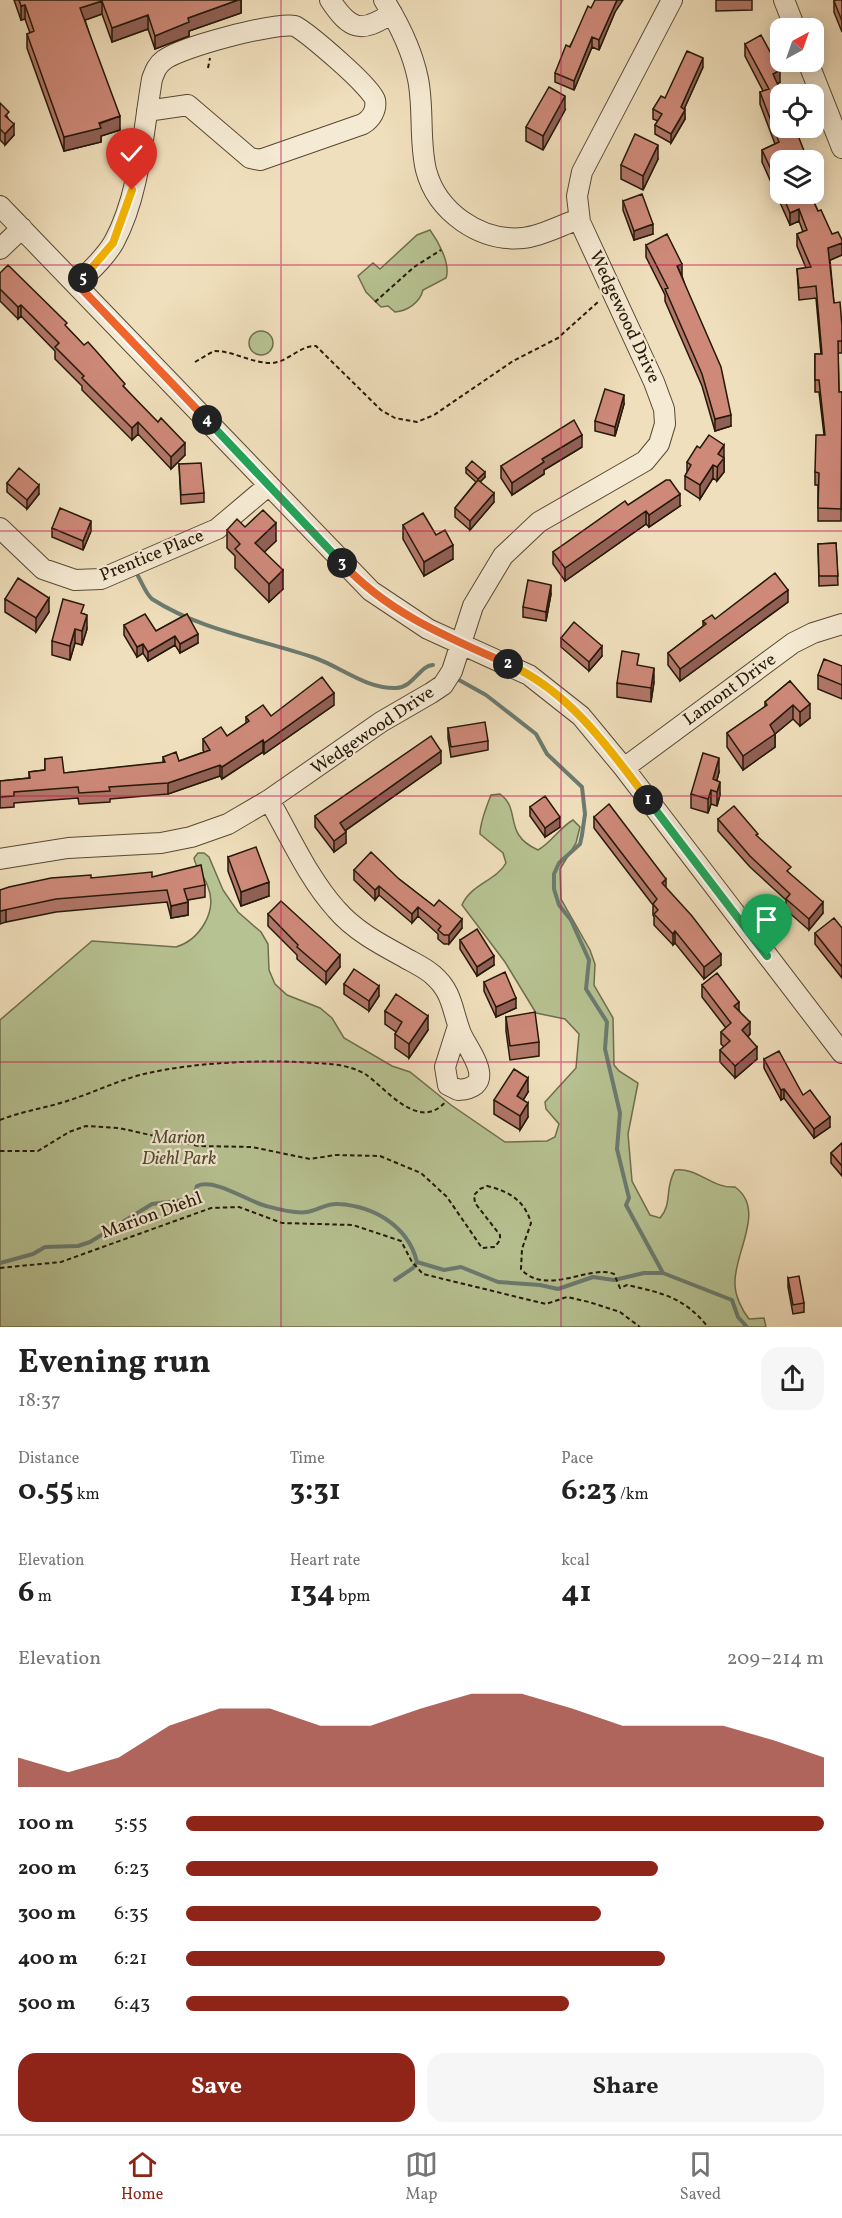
<!DOCTYPE html>
<html lang="en">
<head>
<meta charset="utf-8">
<style>
  :root { --surface:#fff; --page:#f6f6f6; --text:#222; --muted:#767676; --line:#e0e0e0; --accent:#8f2418 }
  body { margin:0; font-family:Vollkorn,serif; background:var(--page); color:var(--text); height:100vh; display:flex; flex-direction:column; font-size:22px; white-space:nowrap }
  * { box-sizing:border-box; margin:0 }
  p { font-size:20px; color:var(--muted) }
  .icon { flex:none; width:33px; height:33px; fill:none; stroke:currentColor; stroke-width:2; stroke-linecap:round; stroke-linejoin:round }
  .map { position:relative; height:1327px; overflow:hidden }
  .drawer { display:flex; flex-direction:column; background:var(--surface); flex:1 }
  .drawer>* { flex:none }
  .needle { width:39px; rotate:40deg }
  .tools { position:absolute; left:770px; top:18px; display:grid; gap:12px }
  .tools a { display:grid; place-items:center; width:54px; height:54px; border-radius:12px; background:var(--surface); box-shadow:0 3px 15px #0003; font-size:30px }
  .pin { position:absolute; display:grid; place-items:center; width:51px; height:51px; color:#fff; margin:-62px -26px; border-radius:50% 50% 50% 0; rotate:-45deg; box-shadow:0 0 6px #0007 }
  .pin .icon { rotate:45deg }
  .km { position:absolute; width:30px; height:30px; margin:-15px; border-radius:50%; background:#222; color:#fff; font-size:16px; line-height:30px; text-align:center }
  .round { display:grid; place-items:center; flex:none; width:63px; height:63px; border-radius:18px; background:var(--page) }
  .overview { display:flex; align-items:center; justify-content:space-between; height:102px; padding:0 18px }
  h1 { font-size:33px; font-weight:700; line-height:45px }
  .metrics { display:grid; grid-template-columns:repeat(3,1fr); gap:9px; height:102px; padding:6px 18px }
  .metrics div { display:grid; align-content:center }
  .metrics b { font-size:30px; font-weight:700 }
  .metrics small { font-size:16px; font-weight:400 }
  .metrics p { font-size:16px }
  .chart { height:168px; padding:12px 18px }
  .chart p { display:flex; justify-content:space-between }
  .chart svg { width:100%; height:108px; margin-top:6px; fill:var(--accent); opacity:.7 }
  .action { display:flex; gap:12px; margin-top:auto; padding:12px 18px }
  .action a { flex:1; height:69px; border-radius:18px; background:var(--accent); color:#fff; font-size:24px; font-weight:700; line-height:69px; text-align:center }
  .action a+a { background:var(--page); color:var(--text) }
  ul { padding:0 18px; list-style:none; font-size:20px }
  li { display:grid; grid-template-columns:96px 72px 1fr; align-items:center; height:45px }
  li i { height:15px; border-radius:8px; background:var(--accent) }
  .tabs { display:flex; justify-content:space-around; align-items:center; height:84px; border-top:2px solid var(--line); background:var(--surface); font-size:16px; color:var(--muted) }
  .tabs a { display:grid; justify-items:center; gap:3px }
  .tabs .active { color:var(--accent) }
  .map>svg:first-child { display:block }
  .green { fill:#b7c292; stroke:#6e6e4d; stroke-width:1.5 }
  .lines { fill:none; stroke-linecap:round; stroke-linejoin:round }
  .stream { stroke:#6b7b70; stroke-width:4 }
  .minor-casing { stroke:#574a35; stroke-width:22 }
  .path { stroke:#241908; stroke-width:2; stroke-dasharray:4.5 3; stroke-linecap:butt }
  .minor { stroke:#f5ead3; stroke-width:20 }
  .wall { fill:#b17668; stroke:#241908; stroke-width:1.5 }
  .shaded-wall { fill:#906055; stroke:#241908; stroke-width:1.5 }
  .building { fill:#ce8979; stroke:#241908; stroke-width:1.5 }
  .split-1-casing { stroke:#fff; stroke-width:12 }
  .split-2-casing { stroke:#fff; stroke-width:12 }
  .split-3-casing { stroke:#fff; stroke-width:12 }
  .split-4-casing { stroke:#fff; stroke-width:12 }
  .split-5-casing { stroke:#fff; stroke-width:12 }
  .split-6-casing { stroke:#fff; stroke-width:12 }
  .split-1 { stroke:#22a559; stroke-width:8 }
  .split-2 { stroke:#f5b400; stroke-width:8 }
  .split-3 { stroke:#f0652b; stroke-width:8 }
  .split-4 { stroke:#22a559; stroke-width:8 }
  .split-5 { stroke:#f0652b; stroke-width:8 }
  .split-6 { stroke:#f5b400; stroke-width:8 }
  .grid { fill:none; stroke:#c2185b; stroke-width:1.5; stroke-opacity:0.55 }
  .labels { text-anchor:middle; dominant-baseline:central; stroke-width:4.5; stroke-linejoin:round; paint-order:stroke }
  .street-label { font-size:18px; fill:#241908; stroke:#f5ead3 }
  .park-label { font-size:18px; font-style:italic; fill:#504c31; stroke:#f5ead3 }
</style>
</head>
<body>
<div class="map">
<svg width="842" height="1327" viewBox="0 0 842 1327">
  <rect width="100%" height="100%" fill="#f0dfbc"/>
  <filter id="stains"><feTurbulence type="fractalNoise" baseFrequency=".00333" numOctaves="4"/><feColorMatrix values="0 0 0 0 .2 0 0 0 0 .09 0 0 0 0 .02 0 0 0 .5 -.17"/></filter>
  <radialGradient id="worn" r=".72"><stop offset=".6" stop-color="#630" stop-opacity="0"/><stop offset="1" stop-color="#630" stop-opacity=".3"/></radialGradient>
  <path class="green" d="M430 230C438 241 451 264 446 278L423 290C420 302 408 311 395 312L388 306 381 307 366 292 358 276 373 263 380 269 417 235Z
    M249 343a12 12 0 1 1 24 0a12 12 0 1 1-24 0Z
    M500 794C522 810 502 834 538 850 552 842 559 828 573 820L580 827 576 843 560 869 561 899 590 950 595 964 594 985 613 1018 614 1065 619 1071 638 1083 628 1134 632 1181 650 1215 660 1218C673 1203 664 1189 675 1170 697 1167 713 1189 735 1187 767 1210 733 1254 735 1284 735 1296 742 1310 749 1319L764 1318 766 1327H0V1020L92 941 176 947C199 940 218 912 208 887 205 877 195 867 194 858L198 853H204L209 857 223 890 238 912 261 932 268 944 269 970 275 984 287 995 320 1008 332 1018 344 1038 392 1066 410 1072 451 1105 505 1142 547 1141 555 1137 559 1124 546 1109 545 1102 576 1068 579 1034 565 1019 536 1013 505 962 462 905C471 884 496 881 506 863L503 853 480 834C480 824 487 805 491 795Z"/>
  <g class="lines">
    <path class="stream" d="M138 576C142 583 146 594 152 599 202 631 260 639 315 658 341 667 366 689 396 688 414 687 420 665 433 665
      M459 680 486 695 536 734 547 754 582 787 585 814 582 835 580 844 559 863 554 874V889L559 905 571 920 589 960 586 989 607 1022 605 1049 620 1113 617 1149 629 1198 626 1205 663 1273
      M417 1262 444 1270 461 1267 498 1282 540 1285 558 1289 593 1277 614 1280 644 1273H663L732 1300 738 1317 747 1327
      M0 1263 33 1254 45 1247 78 1246 90 1242 152 1204 193 1199 197 1186C215 1178 247 1201 266 1206 277 1209 295 1214 307 1212 317 1211 326 1203 338 1204 374 1206 408 1226 417 1262L413 1268 395 1280"/>
    <g class="minor-casing">
      <path id="minor" d="M330 0C350 30 361 34 392 13
        M384 0C399 24 412 50 418 79 424 109 419 141 426 170 437 212 480 242 523 238 542 236 561 225 579 219
        M784 0 795 28
        M808 62 842 148
        M0 206 371 591 428 629 529 675 581 716 624 768 842 1053
        M0 249 22 228
        M77 284C90 271 105 258 114 242 140 194 143 132 152 79 155 71 157 65 164 60 181 47 275 22 295 26 308 33 373 88 375 100 377 110 371 119 363 124L260 160 250 158 188 105 147 111
        M0 528 43 569 75 580 101 579 217 529 269 485
        M624 768 793 643 813 633 842 624
        M269 800C290 836 308 878 336 909 354 930 378 943 402 956 412 962 424 967 433 975 452 991 452 1009 460 1031 465 1047 502 1087 458 1090L448 1085 445 1067 458 1026
        M0 859 68 848 161 843 191 837 228 824 269 800 381 722 431 693 443 685 452 671 473 606 503 556 539 522 645 461 659 444 665 424 664 409 654 382 580 222 577 196 582 172 672 0"/>
    </g>
    <path class="path" d="M208 68 210 58
      M375 302 414 267 441 250
      M195 362 214 351C234 351 251 363 271 363 287 363 300 345 316 346L381 410 395 418 417 422 434 415 513 361 558 338 599 301
      M0 1120C22 1111 47 1108 70 1100 95 1092 119 1080 144 1074 200 1061 272 1059 330 1064 342 1065 355 1068 365 1074 384 1086 419 1134 446 1101
      M0 1151H38L69 1132 86 1126 119 1128 199 1146 252 1147 310 1159 335 1155 380 1156 421 1173 447 1197 482 1248 495 1247 500 1240V1235L475 1203 474 1195 480 1189 487 1186C509 1191 525 1201 531 1223L522 1249 521 1269C546 1297 590 1264 614 1274L620 1288 627 1285C662 1293 684 1297 708 1327
      M0 1268 61 1262 211 1208 239 1207 282 1223 353 1225 401 1241 412 1262 423 1274 546 1304 567 1297 589 1302 620 1312 640 1327"/>
    <use href="#minor" class="minor"/>
  </g>
  <path class="wall" d="M14 0H241V13L189 31V36L155 49 148 29 112 42 102 14 85 20 120 130 101 136V142L64 151 27 48V34L30 33 25 19 21 20Z
    M716 0H752V10L716 11Z
    M842 0V32L834 12V1Z
    M591 8 615 12 599 50 592 47 574 90 555 82V73Z
    M745 44 780 82 777 84 806 160H780V194H813L815 199 813 200 818 211 832 234 842 240V255L830 260 834 303 842 326V353H838L839 392H842L841 521H818V485H815V472L824 435 819 392H815V354H821L816 298 799 300 797 269 806 268 797 246V234L803 232 799 221 790 225 762 162V150L775 144 760 104V92L763 91 745 56Z
    M703 67 684 109 685 119 671 143 655 134V125L658 121 653 119V109Z
    M0 103 9 120 14 135 5 145 0 140Z
    M565 110 543 150 526 141V127Z
    M658 159 643 190 621 179V165Z
    M623 201 653 234 634 240 623 210Z
    M646 245 682 276 731 426 715 431 702 386 665 301V295L646 257Z
    M0 273 67 328 125 388 185 455 171 469 138 434 132 440 82 390V386L55 359V351L21 316 18 319 0 301Z
    M624 404 615 436 595 431V421Z
    M582 447 544 470V474L512 495 501 478V466Z
    M700 448 724 459V472L717 481 713 478 700 499 685 489V476L687 472V462Z
    M179 464 204 493V502L181 504Z
    M466 468 485 477 480 482 494 502 470 530 455 517V508L476 482 466 473Z
    M7 483 39 494 27 509 7 492Z
    M628 505 680 506 649 527 646 524 565 581 553 564V552Z
    M403 525 436 535 453 559 424 576 403 539Z
    M245 527 276 541 264 552 283 589 269 602 235 568V556L227 548V530Z
    M52 528 91 531 83 550 52 537Z
    M836 543 838 585 819 586 818 544Z
    M551 594 546 621 523 617V607Z
    M5 599 49 612 36 632 5 612Z
    M788 602 680 681 668 665V653L703 626V621L715 619Z
    M84 614 87 629 82 645 75 643 70 660 52 655V641Z
    M187 614 198 643 180 653 175 645 148 661 143 653 137 657 124 635V625L156 631Z
    M561 638 602 656 589 671 561 647Z
    M639 666 654 682 651 702 617 697V683Z
    M842 666V699L818 689V675Z
    M790 681 810 718 800 726 793 719 775 734V747L743 770 727 747V733L765 707V702Z
    M334 705 264 754 263 752 222 779 220 776 168 794 110 799V802L79 804 78 798 14 803V807L0 808V781L29 778V772L45 770V759L64 773 163 763V757L179 761 204 752 203 750V739L227 736 246 723V717L271 716Z
    M448 728 488 741V750L451 757 448 738Z
    M441 763 345 831 346 843 334 852 315 827V816Z
    M719 772 717 780 720 795 717 806 711 804 708 813 691 808V794Z
    M530 807 560 827 545 837 530 816Z
    M594 817 666 888 721 965 704 979 675 943 673 945 654 925V917L653 915V905L594 828Z
    M718 819 758 837 823 913 809 930 786 910V900L750 867 718 831Z
    M228 857 269 896 241 906 228 871Z
    M354 870 399 879 462 928 449 944H444L438 939V934L418 916 412 923 379 895 375 900 354 880Z
    M152 877 205 885V897L188 900V915L171 918 167 902 56 912 6 922 0 890 91 878Z
    M268 914 340 967 326 984 297 959V955L268 926Z
    M842 928V978L815 944V933Z
    M460 940 494 965 477 976 460 949Z
    M484 982 516 1008 496 1017 484 991Z
    M344 984 379 996 369 1011 344 994Z
    M702 985 739 1010 750 1034 748 1037 757 1059 735 1078 720 1062V1050L724 1047 721 1044V1032L726 1028 702 997Z
    M385 1011 428 1030 409 1058 395 1048V1034L396 1032 385 1024Z
    M506 1017 539 1042V1056L510 1060 506 1031Z
    M764 1059 830 1127 814 1138 784 1098 781 1100 764 1068Z
    M528 1092 523 1100 528 1117 520 1130 494 1114V1100Z
    M842 1143V1176L831 1163V1153Z
    M788 1278 804 1303V1312L793 1314 788 1287Z"/>
  <path class="shaded-wall" d="M238 0H241V13L189 31V36L155 49V36L188 18Z
    M617 0H623L615 12 599 50V40Z
    M102 1V14L80 22V8Z
    M25 5V19L21 20V6Z
    M148 15V29L112 42V28Z
    M592 37V47L574 90V81Z
    M703 58V67L681 116V107Z
    M780 70V82L773 86V74Z
    M565 96V110L543 150V136Z
    M685 110V119L671 143V134Z
    M120 116V130L101 136V142L64 151V137Z
    M14 124V135L5 145V134Z
    M658 145V159L643 190V176Z
    M813 187H815V199L808 202V194H813Z
    M799 209V221L790 225V213Z
    M653 224V234L634 240V231Z
    M842 243V255L828 261V248Z
    M682 264V276L677 266Z
    M21 305V316L18 319V307Z
    M624 395V404L615 436V427Z
    M731 415V426L715 431V419Z
    M138 422V434L132 440V428Z
    M582 435V447L544 470V474L512 495V483L542 459Z
    M185 443V455L171 469V457Z
    M724 445V472L717 481 718 454Z
    M713 465V478L700 499V485Z
    M485 472V477L478 484V479Z
    M39 485V494L27 509V500Z
    M494 493V502L470 530V521Z
    M680 494V506L649 527V515Z
    M646 511V524L565 581V568Z
    M91 521V531L83 550V541Z
    M276 523V541L255 561V543Z
    M453 545V559L424 576V562Z
    M283 570V589L269 602V584Z
    M551 585V594L546 621V612Z
    M788 590V602L680 681V669Z
    M49 598V612L36 632V618Z
    M87 615V629L82 645V631Z
    M75 629V643L70 660V646Z
    M198 634V643L180 653V644Z
    M175 636V645L148 661V652Z
    M143 644V653L137 657V647Z
    M602 646V656L589 671V662Z
    M654 668V682L651 702V688Z
    M334 693V705L264 754V743Z
    M810 704V718L800 726V712Z
    M793 705V719L775 734V747L743 770V756L770 725Z
    M263 740V752L222 779V767Z
    M441 751V763L340 834V823Z
    M719 758V772L714 791 713 779Z
    M220 765V776L168 794V783Z
    M720 782V795L717 806V792Z
    M711 790V804L708 813V799Z
    M560 817V827L545 837V828Z
    M346 832V843L334 852V841Z
    M666 879V891L662 883Z
    M269 882V896L241 906V892Z
    M379 886V895L375 900V890Z
    M188 902V915L171 918V906Z
    M823 902V913L809 930V919Z
    M418 907V916L412 923V914Z
    M6 910V922L0 924V911Z
    M462 919V928L449 944V935Z
    M675 931V943L673 945V934Z
    M721 954V965L704 979V967Z
    M340 955V967L326 984V972Z
    M494 956V965L477 976V967Z
    M379 986V996L369 1011V1001Z
    M516 998V1008L496 1017V1007Z
    M739 1002V1014L734 1006Z
    M428 1016V1030L409 1058V1044Z
    M750 1022V1034L742 1042V1030Z
    M757 1047V1059L735 1078V1066Z
    M528 1078V1092L517 1110V1096Z
    M784 1089V1098L781 1100V1090Z
    M528 1103V1117L520 1130V1116Z
    M830 1117V1127L814 1138V1129Z"/>
  <path class="building" d="M19 0H238L188 18 189 22 155 36 148 15 112 28 102 1 80 8 120 116 99 123 101 128 64 137 27 34 34 31 25 5 21 6Z
    M595 0H617L599 40 592 37 574 81 555 73 566 45 570 47 588 6 591 8Z
    M836 0H842V21L834 1Z
    M761 35 780 70 773 74 782 94H780V128H795L806 156 802 158 803 160H780V189L762 150 779 142 760 92 769 89 745 44Z
    M687 51 703 58 681 107 685 110 671 134 655 125 662 114 653 109 661 96 665 98Z
    M549 87 565 96 543 136 526 127Z
    M0 103 9 112 5 116 14 124 5 134 0 129Z
    M635 134 658 145 643 176 621 165Z
    M642 194 653 224 634 231 623 201Z
    M782 194H810L818 211 821 210 832 234 838 232 842 240V243L828 248 834 303 840 302 842 326V341H838L839 392H842L841 509 818 508 819 473 815 472 816 435H825L819 380H815V354H822L816 286 799 288 797 269 811 267 797 234 807 230 799 209 790 213Z
    M667 234 682 264 677 266 721 367 731 415 715 419 702 374 665 289 668 288 646 245Z
    M8 265 67 323 65 325 84 345 88 342 97 352 125 384 123 386 158 422 161 418 185 443 171 457 138 422 132 428 82 378 84 376 55 347 59 343 21 305 18 307 0 289V273Z
    M605 389 624 395 615 427 595 421Z
    M574 420 582 435 542 459 544 462 512 483 501 466Z
    M709 435 724 445 718 454 724 458 717 467 713 465 700 485 685 476 691 465 687 462 697 446 700 448Z
    M472 461 485 472 478 479 466 468Z
    M201 463 204 493 181 495 179 464Z
    M19 468 39 485 27 500 7 483Z
    M478 480 494 493 470 521 455 508Z
    M666 480H670L680 494 649 515 646 511 565 568 553 552 625 501 628 505Z
    M60 508 91 521 83 541 52 528Z
    M263 510 276 523 255 543 283 570 269 584 235 549 240 544 227 530 237 519 245 527Z
    M423 513 436 535 445 530 453 545 424 562 403 525Z
    M836 543 838 576H819L818 544Z
    M775 573 788 590 680 669 668 653 706 624 703 621 712 615 715 619Z
    M18 578 49 598 36 618 5 599Z
    M528 580 551 585 546 612 523 607Z
    M63 599 84 605 81 613 87 615 82 631 75 629 70 646 52 641Z
    M145 614 156 631 187 614 198 634 180 644 175 636 148 652 143 644 137 647 124 625Z
    M574 622 602 646 589 662 561 638Z
    M622 651 639 654 637 665 654 668 651 688 617 683Z
    M824 659 842 666V685L818 675Z
    M322 677 334 693 264 743 263 740 222 767 220 765 168 783 109 787 110 791 79 793 78 787 14 792V796L0 797V781L30 778 29 772 45 770V759L62 757 64 773 165 762 163 757 176 752 179 761 210 750 203 739 221 727 227 736 249 721 246 717 263 705 271 716Z
    M790 681 810 704 800 712 793 705 770 725 775 734 743 756 727 733 767 705 765 702Z
    M485 722 488 741 451 747 448 728Z
    M431 736 441 751 340 823 346 832 334 841 315 816Z
    M703 753 719 758 713 779 720 782 717 792 711 790 708 799 691 794Z
    M545 796 560 817 545 828 530 807Z
    M609 804 666 879 662 883 692 916 721 954 704 967 675 931 673 934 654 914 658 910 653 904 657 899 594 817Z
    M734 806 758 834 756 835 791 867 787 871 823 902 809 919 786 899 790 894 750 856 718 819Z
    M256 847 269 882 241 892 228 857Z
    M371 852 399 879 434 906 439 900 462 919 449 935H444L438 930 441 926 418 907 412 914 379 886 375 890 354 870Z
    M201 865 205 885 184 889 188 902 171 906 167 890 56 899 0 911V890L9 887 51 878 91 875V878L152 872V877Z
    M281 901 340 955 326 972 297 947 298 945 268 914Z
    M834 918 842 928V967L815 933Z
    M477 929 494 956 477 967 460 940Z
    M354 969 379 986 369 1001 344 984Z
    M505 972 516 998 496 1007 484 982Z
    M717 973 739 1002 734 1006 750 1022 742 1030 757 1047 735 1066 720 1050 730 1041 721 1032 731 1023 702 985Z
    M396 994 428 1016 409 1044 395 1034 402 1022 385 1011Z
    M535 1012 539 1042 510 1046 506 1017Z
    M779 1051 803 1095 810 1090 830 1117 814 1129 784 1089 781 1090 764 1059Z
    M514 1069 528 1078 517 1096 528 1103 520 1116 494 1100Z
    M842 1143V1166L831 1153Z
    M799 1276 804 1303 793 1305 788 1278Z"/>
  <g class="lines">
    <g class="split-1-casing">
      <path id="split-1" d="M648 800 767 956"/>
    </g>
    <g class="split-2-casing">
      <path id="split-2" d="M508 664C569 691 609 748 648 800"/>
    </g>
    <g class="split-3-casing">
      <path id="split-3" d="M342 563C388 613 447 637 508 664"/>
    </g>
    <g class="split-4-casing">
      <path id="split-4" d="M207 420 342 563"/>
    </g>
    <g class="split-5-casing">
      <path id="split-5" d="M83 278 77 284 207 420"/>
    </g>
    <g class="split-6-casing">
      <path id="split-6" d="M83 278 113 243 132 190"/>
    </g>
    <use href="#split-1" class="split-1"/>
    <use href="#split-2" class="split-2"/>
    <use href="#split-3" class="split-3"/>
    <use href="#split-4" class="split-4"/>
    <use href="#split-5" class="split-5"/>
    <use href="#split-6" class="split-6"/>
  </g>
  <path class="grid" d="M281 0V1327M561 0V1327M0 265H842M0 531H842M0 796H842M0 1062H842"/>
  <g class="labels">
    <g class="street-label">
      <text transform="translate(624 317) rotate(65)">Wedgewood Drive</text>
      <text transform="translate(152 556) rotate(-22)">Prentice Place</text>
      <text transform="translate(730 690) rotate(-36)">Lamont Drive</text>
      <text transform="translate(373 731) rotate(-34)">Wedgewood Drive</text>
      <text transform="translate(152 1216) rotate(-20)">Marion Diehl</text>
    </g>
    <g class="park-label">
      <text x="179" y="1138">Marion<tspan x="179" dy="21">Diehl Park</tspan></text>
    </g>
  </g>
  <rect width="100%" height="100%" filter="url(#stains)"/>
  <rect width="100%" height="100%" fill="url(#worn)"/>
</svg>
<div class="tools">
<a><svg class="needle" viewBox="-14 -14 28 28"><path d="M0-13l5 13h-10z" fill="#e53935"/><path d="M0 13l5-13h-10z" fill="#767676"/></svg></a>
<a><svg class="icon" aria-label="locate" viewBox="0 0 24 24"><circle cx="12" cy="12" r="6"/><path d="M12 2v4M12 18v4M2 12h4M18 12h4"/></svg></a>
<a><svg class="icon" aria-label="layers" viewBox="0 0 24 24"><path d="M12 4l9 5-9 5-9-5zM3 14l9 5 9-5"/></svg></a>
</div>
<div class="pin" style="left:767px;top:956px;background:#1e9e55"><svg class="icon" aria-label="arrive" viewBox="0 0 24 24"><path d="M6 21V4h12l-3 4 3 4H6"/></svg></div>
<div class="pin" style="left:132px;top:190px;background:#d93025"><svg class="icon" aria-label="check" viewBox="0 0 24 24"><path d="M5 12l5 5 9-10"/></svg></div>
<b class="km" style="left:648px;top:800px">1</b>
<b class="km" style="left:508px;top:664px">2</b>
<b class="km" style="left:342px;top:563px">3</b>
<b class="km" style="left:207px;top:420px">4</b>
<b class="km" style="left:83px;top:278px">5</b>
</div>
<section class="drawer">
<div class="overview"><div><h1>Evening run</h1><p>18:37</p></div><a class="round"><svg class="icon" aria-label="share" viewBox="0 0 24 24"><path d="M12 15V3M7 8l5-5 5 5M5 13v7h14v-7"/></svg></a></div>
<div class="metrics">
<div><p>Distance</p><b>0.55<small> km</small></b></div>
<div><p>Time</p><b>3:31</b></div>
<div><p>Pace</p><b>6:23<small> /km</small></b></div>
</div>
<div class="metrics">
<div><p>Elevation</p><b>6<small> m</small></b></div>
<div><p>Heart rate</p><b>134<small> bpm</small></b></div>
<div><p>kcal</p><b>41</b></div>
</div>
<div class="chart"><p><span>Elevation</span>209–214 m</p>
<svg viewBox="0 0 160 44" preserveAspectRatio="none"><path d="M0 44V32L10 38L20 32L30 19L40 12L50 12L60 19L70 19L80 12L90 6L100 6L110 12L120 19L130 19L140 19L150 25L160 32V44z"/></svg>
</div>
<ul>
<li><b>100 m</b>5:55<i style="width:100%"></i></li>
<li><b>200 m</b>6:23<i style="width:74%"></i></li>
<li><b>300 m</b>6:35<i style="width:65%"></i></li>
<li><b>400 m</b>6:21<i style="width:75%"></i></li>
<li><b>500 m</b>6:43<i style="width:60%"></i></li>
</ul>
<div class="action"><a>Save</a><a>Share</a></div>
</section>
<nav class="tabs">
<a class="active"><svg class="icon" aria-label="home" viewBox="0 0 24 24"><path d="M3 11l9-7 9 7M6 9v11h12V9"/></svg>Home</a>
<a><svg class="icon" aria-label="map" viewBox="0 0 24 24"><path d="M3 6l6-2 6 2 6-2v14l-6 2-6-2-6 2zM9 4v14M15 6v14"/></svg>Map</a>
<a><svg class="icon" aria-label="saved" viewBox="0 0 24 24"><path d="M7 4h10v16l-5-4-5 4z"/></svg>Saved</a>
</nav>
</body>
</html>
